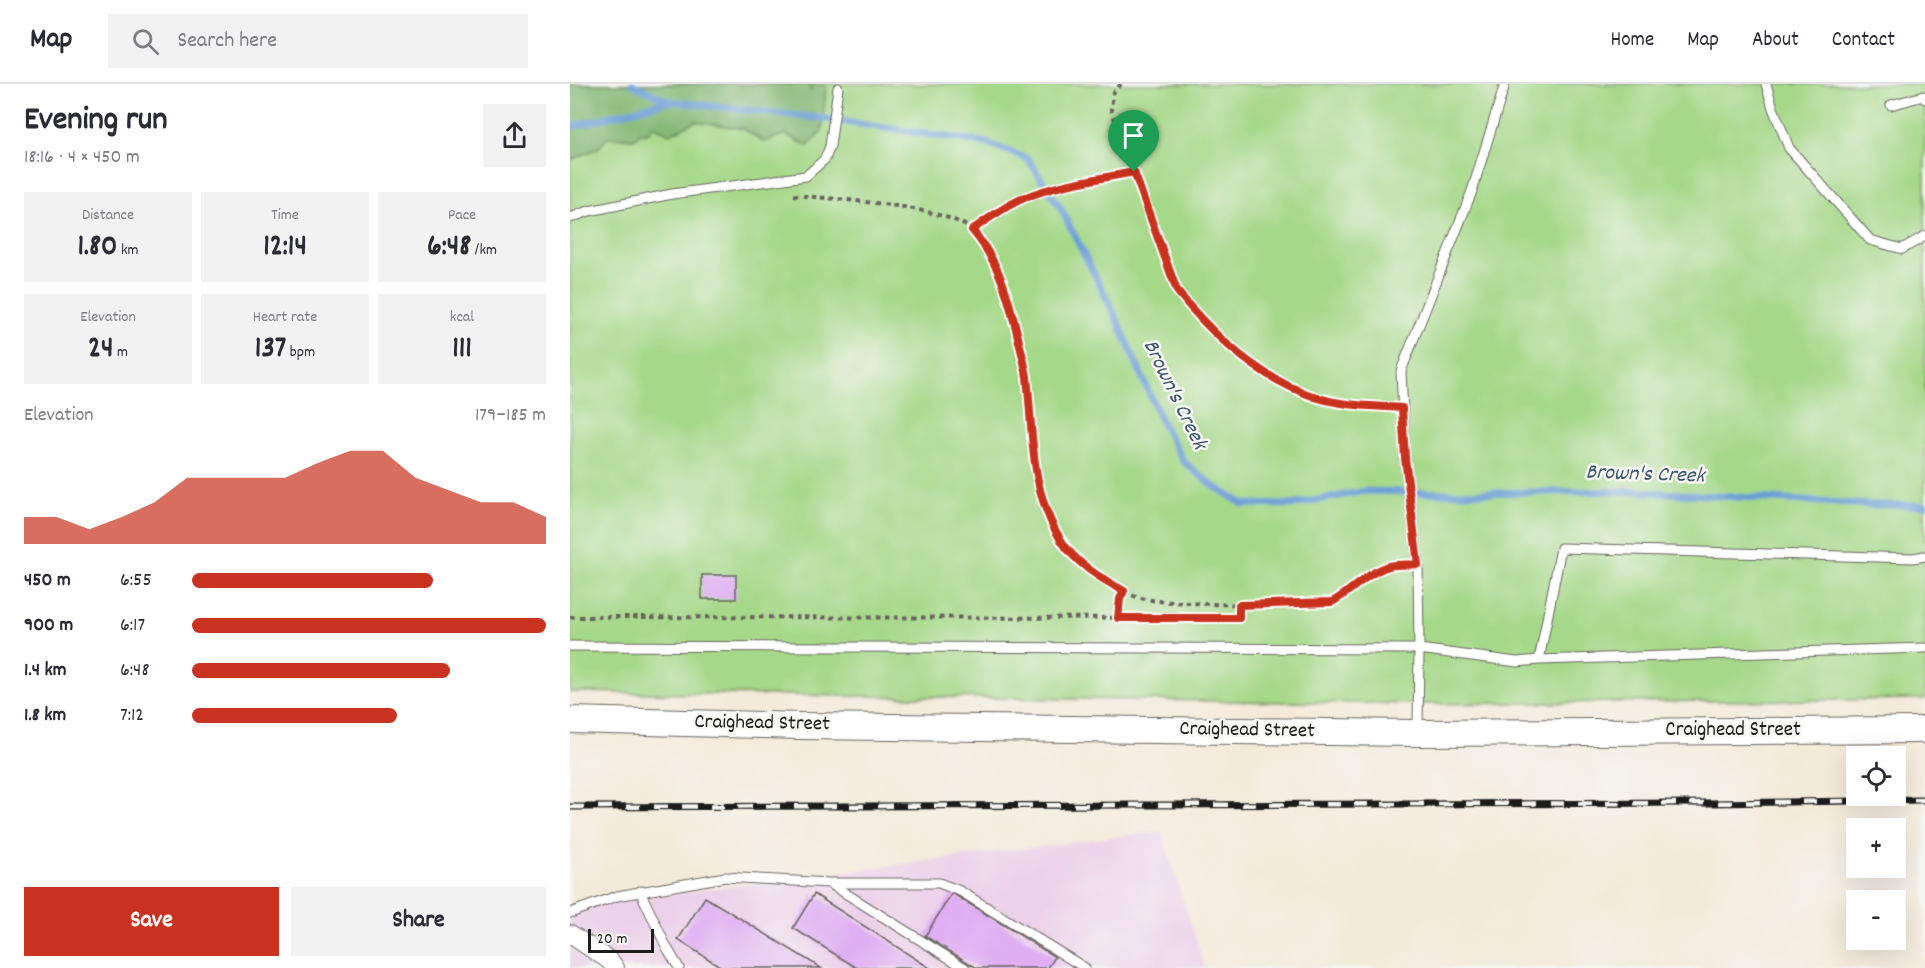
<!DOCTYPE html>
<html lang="en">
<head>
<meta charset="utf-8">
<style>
  :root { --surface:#fff; --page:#f2f2f3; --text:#2b2b33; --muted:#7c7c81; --line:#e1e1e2; --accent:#c8321e }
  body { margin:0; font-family:Dekko,sans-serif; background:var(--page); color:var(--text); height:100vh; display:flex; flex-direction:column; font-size:22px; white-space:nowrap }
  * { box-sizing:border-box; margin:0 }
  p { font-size:20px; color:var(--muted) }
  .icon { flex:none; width:33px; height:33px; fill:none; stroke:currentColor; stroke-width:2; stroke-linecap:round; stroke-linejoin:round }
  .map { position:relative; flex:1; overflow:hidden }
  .side { display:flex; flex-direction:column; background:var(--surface); width:570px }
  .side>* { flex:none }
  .controls { position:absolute; left:1276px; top:662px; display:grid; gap:12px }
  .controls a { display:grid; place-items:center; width:60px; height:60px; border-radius:0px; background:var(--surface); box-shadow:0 6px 24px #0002; font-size:30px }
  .scale { position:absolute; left:18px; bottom:15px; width:66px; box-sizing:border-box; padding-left:6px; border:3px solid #1c1c1c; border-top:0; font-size:16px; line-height:21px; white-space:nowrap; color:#1c1c1c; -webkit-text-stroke:4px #f6f6f2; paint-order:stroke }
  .pin { position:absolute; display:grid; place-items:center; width:51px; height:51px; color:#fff; margin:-62px -26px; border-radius:50% 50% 50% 0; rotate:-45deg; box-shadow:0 0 6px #0007 }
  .pin .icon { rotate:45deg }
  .round { display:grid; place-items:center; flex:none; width:63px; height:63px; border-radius:0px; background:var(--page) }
  .overview { display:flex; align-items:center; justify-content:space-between; height:102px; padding:0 24px }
  h1 { font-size:33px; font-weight:700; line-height:45px }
  .figures { display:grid; grid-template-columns:repeat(3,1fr); gap:9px; height:102px; padding:6px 24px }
  .figures div { display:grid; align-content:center; border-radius:0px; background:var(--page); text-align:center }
  .figures b { font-size:30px; font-weight:700 }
  .figures small { font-size:16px; font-weight:400 }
  .figures p { font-size:16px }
  .chart { height:168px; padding:12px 24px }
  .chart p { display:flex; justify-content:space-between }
  .chart svg { width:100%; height:108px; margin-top:6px; fill:var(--accent); opacity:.7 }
  .action { display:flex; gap:12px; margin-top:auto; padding:12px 24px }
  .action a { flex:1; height:69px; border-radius:0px; background:var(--accent); color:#fff; font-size:24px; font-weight:700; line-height:69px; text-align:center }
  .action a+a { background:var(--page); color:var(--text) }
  ul { padding:0 24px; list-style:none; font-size:20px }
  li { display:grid; grid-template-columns:96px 72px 1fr; align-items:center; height:45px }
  li i { height:15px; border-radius:8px; background:var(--accent) }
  header { display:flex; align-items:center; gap:36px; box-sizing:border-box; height:84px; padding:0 30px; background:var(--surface); border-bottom:2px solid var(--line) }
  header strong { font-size:28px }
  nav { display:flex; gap:33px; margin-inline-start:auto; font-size:21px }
  .search { width:420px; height:54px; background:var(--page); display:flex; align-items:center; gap:15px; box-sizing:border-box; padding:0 21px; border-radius:0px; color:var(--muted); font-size:22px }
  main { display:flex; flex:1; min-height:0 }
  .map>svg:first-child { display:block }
  .built { fill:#ecd1ea }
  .green { fill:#a5d888; stroke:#607a52; stroke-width:1.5 }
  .forest { fill:#84b874; stroke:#506a48; stroke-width:1.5 }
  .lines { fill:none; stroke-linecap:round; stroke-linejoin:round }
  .stream { stroke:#6a9dd5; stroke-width:7 }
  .building { fill:#dfaef3 }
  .lane-casing { stroke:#68645e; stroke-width:11 }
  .street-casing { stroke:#68645e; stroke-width:20 }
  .secondary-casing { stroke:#68645e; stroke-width:28 }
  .path { stroke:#68645e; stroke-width:4; stroke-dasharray:4.5 4.5; stroke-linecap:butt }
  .lane { stroke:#fff; stroke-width:9 }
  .street { stroke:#fff; stroke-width:18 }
  .secondary { stroke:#fff; stroke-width:26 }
  .rail-casing { stroke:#1c1c1c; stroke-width:7 }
  .rail { stroke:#f6f6f2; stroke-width:4.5; stroke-dasharray:14; stroke-linecap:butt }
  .route-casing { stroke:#fff; stroke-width:12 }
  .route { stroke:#c8321e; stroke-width:8 }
  .labels { text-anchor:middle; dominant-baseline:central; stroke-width:5; stroke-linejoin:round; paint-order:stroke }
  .street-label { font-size:21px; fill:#1c1c1c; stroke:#f6f6f2 }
  .water-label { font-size:22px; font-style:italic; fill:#3f566f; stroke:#f6f6f2 }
</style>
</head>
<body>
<header>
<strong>Map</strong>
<div class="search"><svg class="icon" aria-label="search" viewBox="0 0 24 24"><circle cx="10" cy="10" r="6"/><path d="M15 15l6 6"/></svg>Search here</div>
<nav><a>Home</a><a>Map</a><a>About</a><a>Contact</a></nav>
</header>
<main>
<section class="side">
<div class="overview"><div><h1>Evening run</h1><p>18:16 · 4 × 450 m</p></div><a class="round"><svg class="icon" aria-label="share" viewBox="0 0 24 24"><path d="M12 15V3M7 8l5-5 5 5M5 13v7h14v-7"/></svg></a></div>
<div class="figures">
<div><p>Distance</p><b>1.80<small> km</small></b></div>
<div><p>Time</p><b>12:14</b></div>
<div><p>Pace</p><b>6:48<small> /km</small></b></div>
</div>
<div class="figures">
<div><p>Elevation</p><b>24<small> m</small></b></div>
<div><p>Heart rate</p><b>137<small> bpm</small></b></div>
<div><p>kcal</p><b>111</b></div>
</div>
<div class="chart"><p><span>Elevation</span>179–185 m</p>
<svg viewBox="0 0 160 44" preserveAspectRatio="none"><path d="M0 44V33L10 33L20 38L30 33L40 27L50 17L60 17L70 17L80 17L90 11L100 6L110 6L120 17L130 22L140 27L150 27L160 33V44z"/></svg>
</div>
<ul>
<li><b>450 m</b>6:55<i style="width:68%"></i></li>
<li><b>900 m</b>6:17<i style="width:100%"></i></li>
<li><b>1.4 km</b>6:48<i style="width:73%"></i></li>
<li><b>1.8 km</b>7:12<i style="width:58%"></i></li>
</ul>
<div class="action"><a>Save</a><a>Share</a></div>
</section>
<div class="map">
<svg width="1355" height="884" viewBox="0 0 1355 884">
  <rect width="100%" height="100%" fill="#f6f6f2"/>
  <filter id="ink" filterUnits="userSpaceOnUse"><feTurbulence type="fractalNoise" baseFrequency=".0167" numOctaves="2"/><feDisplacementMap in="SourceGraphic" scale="12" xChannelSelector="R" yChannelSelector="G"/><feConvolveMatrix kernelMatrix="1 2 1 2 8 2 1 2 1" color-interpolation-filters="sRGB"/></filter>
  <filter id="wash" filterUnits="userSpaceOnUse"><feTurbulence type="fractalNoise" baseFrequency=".008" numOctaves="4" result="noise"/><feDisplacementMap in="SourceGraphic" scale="24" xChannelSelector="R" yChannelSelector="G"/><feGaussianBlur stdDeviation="1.35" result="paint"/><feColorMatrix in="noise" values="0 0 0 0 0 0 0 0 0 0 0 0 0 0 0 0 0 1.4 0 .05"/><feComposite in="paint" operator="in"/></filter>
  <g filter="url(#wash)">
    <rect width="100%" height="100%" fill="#f4ead9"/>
    <path class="built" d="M591 747 635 884H0V823Z"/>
    <path class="green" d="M0 0H1355V615L854 620 0 608Z"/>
    <path class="forest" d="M0 0H239L241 6 244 0H254L256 2 252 48 238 62 215 50 194 58 174 45 125 37 100 50 83 42 78 49H70L64 55 38 53 28 64 0 76Z"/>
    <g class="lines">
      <path class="stream" d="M62 0 99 17 249 34 417 59 458 75 491 125 547 235 593 341 614 378 642 401 673 420 721 421 796 407 882 409 1062 407 1303 421H1355
        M0 43 99 17"/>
    </g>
    <g id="blocks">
      <path class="building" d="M132 491H166V515H132Z
        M382 809 485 873 478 884H407L355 852Z
        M244 810 360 884H287L223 844Z
        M135 813 251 884H153L108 856Z"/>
    </g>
  </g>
  <g filter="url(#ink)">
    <use href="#blocks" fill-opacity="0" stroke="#68645e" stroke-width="1.5"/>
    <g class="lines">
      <g class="lane-casing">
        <path id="lane" d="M935 0 902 107 831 287 835 374 848 480 849 565 947 578 969 576 1355 564
          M1196 0 1203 24 1219 64 1300 156 1332 165 1355 152
          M1321 21 1353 12 1355 15
          M0 134 19 127 102 110 236 92 255 75 260 62 268 4
          M0 562 849 565 848 647
          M969 576 991 464 1343 474 1355 472
          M259 799 395 884
          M70 807 96 862 109 884
          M0 829 47 812 155 793 259 799H369L390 807 515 884"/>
      </g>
      <g class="street-casing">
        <path id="street" d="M0 850 39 876 45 884"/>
      </g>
      <g class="secondary-casing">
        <path id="secondary" d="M0 636 230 642 848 649 1355 646"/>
      </g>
      <path class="path" d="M551 0 543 9 541 25 564 88
        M224 111C269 116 366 120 401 145 426 165 436 204 443 234 448 253 454 272 457 291 462 327 462 363 469 399 471 408 471 418 474 426 489 465 527 501 567 513 584 518 604 518 621 519 668 522 715 520 762 518 789 503 801 483 835 481
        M402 146C419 134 435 122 454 114 486 101 530 95 564 88 577 126 587 168 606 205 613 220 629 234 642 246 676 278 716 308 763 317 781 321 800 322 818 323
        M0 533 669 534V521
        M548 534 550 515 554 507"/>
      <use href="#lane" class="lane"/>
      <use href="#street" class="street"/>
      <use href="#secondary" class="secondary"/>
      <g class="rail-casing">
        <path id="rail" d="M0 723 1138 719 1355 716"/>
      </g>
      <use href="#rail" class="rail"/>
    </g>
  </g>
  <g class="lines" filter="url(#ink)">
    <g class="route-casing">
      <path id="route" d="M564 88 607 207C643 252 689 294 745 313 773 322 803 322 832 324L835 374 848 480C839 481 827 480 819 482 797 488 781 508 762 518L669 521V534H548L550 515 554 507C530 494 505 479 491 456 460 408 463 348 457 293 455 280 451 267 448 253 438 212 430 179 402 146 419 134 435 122 454 114 487 100 529 95 564 88Z"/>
    </g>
    <use href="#route" class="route"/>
  </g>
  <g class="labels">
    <g class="street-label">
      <text transform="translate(192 640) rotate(1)">Craighead Street</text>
      <text transform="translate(677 647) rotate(1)">Craighead Street</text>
      <text x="1163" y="647">Craighead Street</text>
    </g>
    <g class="water-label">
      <text transform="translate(604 311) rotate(64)">Brown's Creek</text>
      <text transform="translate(1075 391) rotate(2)">Brown's Creek</text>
    </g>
  </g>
</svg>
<div class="controls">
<a><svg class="icon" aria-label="locate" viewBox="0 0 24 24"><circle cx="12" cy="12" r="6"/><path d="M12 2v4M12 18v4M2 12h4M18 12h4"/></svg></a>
<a>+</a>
<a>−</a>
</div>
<div class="scale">20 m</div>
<div class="pin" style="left:564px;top:88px;background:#1e9e55"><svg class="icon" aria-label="arrive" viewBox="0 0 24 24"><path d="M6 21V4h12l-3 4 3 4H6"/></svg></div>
</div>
</main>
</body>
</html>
